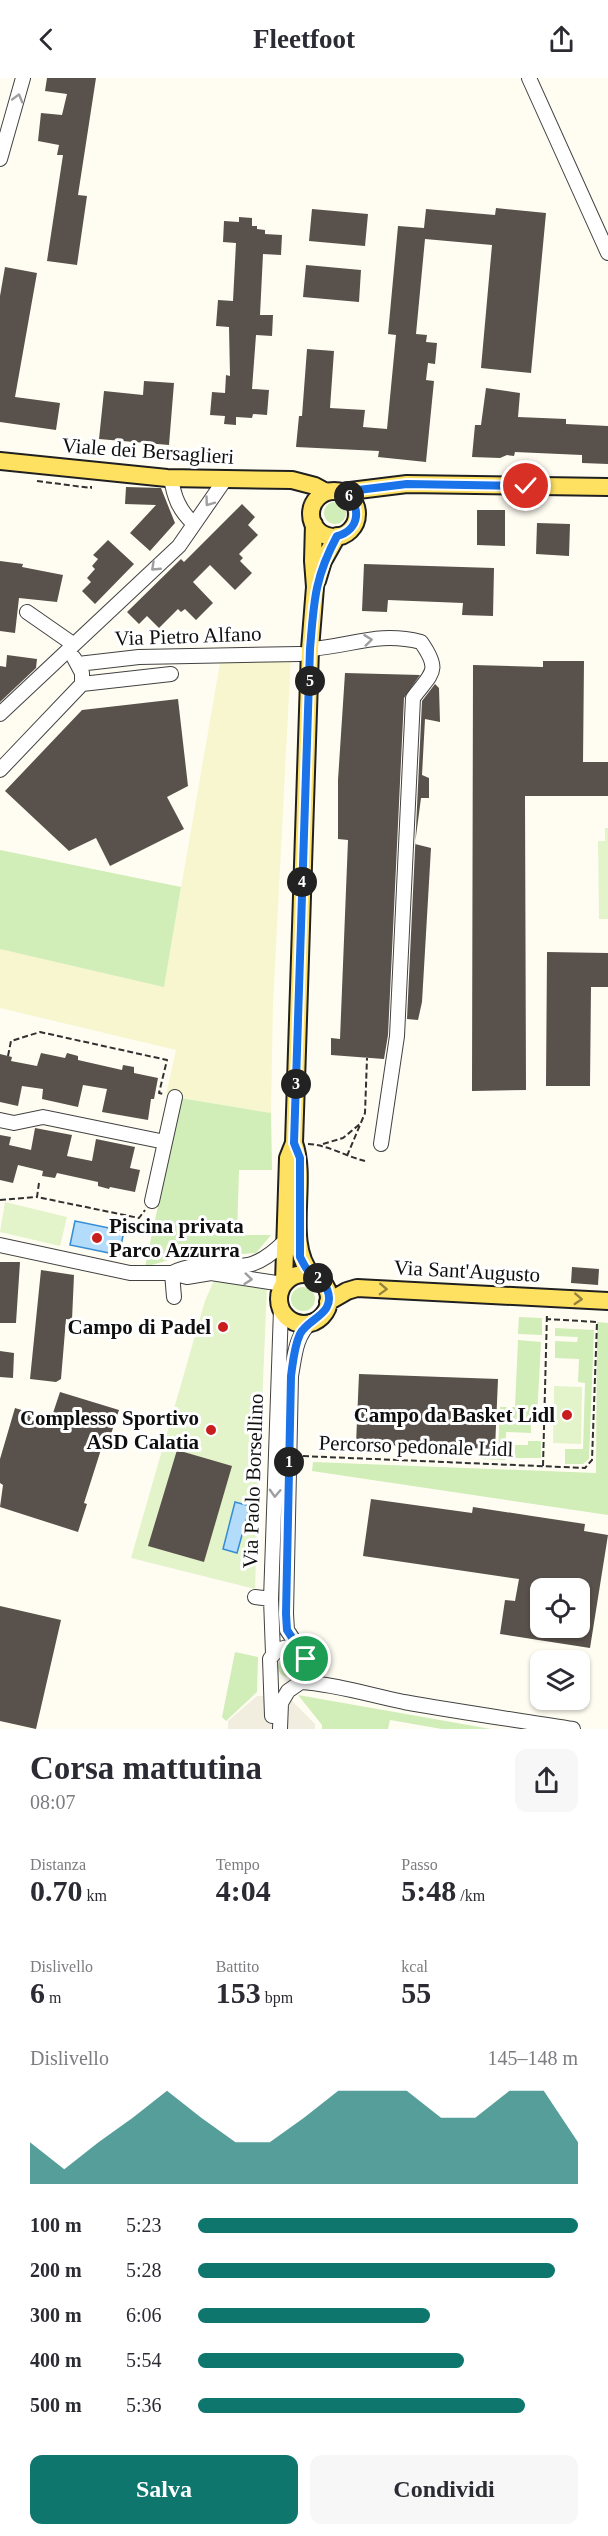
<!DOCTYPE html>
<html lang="it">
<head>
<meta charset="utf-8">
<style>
  :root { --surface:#fff; --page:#f7f7f7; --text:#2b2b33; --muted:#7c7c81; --accent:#0f766e }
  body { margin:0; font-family:Georgia,serif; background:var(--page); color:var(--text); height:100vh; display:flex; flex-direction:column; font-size:22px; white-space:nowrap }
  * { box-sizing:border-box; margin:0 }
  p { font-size:20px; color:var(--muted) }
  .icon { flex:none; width:33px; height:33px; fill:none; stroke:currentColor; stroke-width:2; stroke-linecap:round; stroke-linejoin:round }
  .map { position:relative; height:1651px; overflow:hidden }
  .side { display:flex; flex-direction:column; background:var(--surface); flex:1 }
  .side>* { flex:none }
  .fabs { position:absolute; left:530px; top:1500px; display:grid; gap:12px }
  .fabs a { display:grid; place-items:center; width:60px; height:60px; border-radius:12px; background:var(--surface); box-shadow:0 2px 4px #0004; font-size:30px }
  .pin { position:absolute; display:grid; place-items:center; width:51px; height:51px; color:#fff; margin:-26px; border:3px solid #fff; border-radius:50%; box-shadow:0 2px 6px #0007 }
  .km { position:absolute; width:30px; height:30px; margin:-15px; border-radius:50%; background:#222; color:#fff; font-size:16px; line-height:30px; text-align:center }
  .round { display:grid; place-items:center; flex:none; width:63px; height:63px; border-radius:12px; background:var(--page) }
  .headline { display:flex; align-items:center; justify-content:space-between; height:102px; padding:0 30px }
  h1 { font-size:33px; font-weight:800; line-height:45px }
  .figures { display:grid; grid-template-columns:repeat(3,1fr); gap:9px; height:102px; padding:6px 30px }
  .figures div { display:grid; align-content:center }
  .figures b { font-size:30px; font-weight:800 }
  .figures small { font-size:16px; font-weight:400 }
  .figures p { font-size:16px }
  .chart { height:168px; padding:12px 30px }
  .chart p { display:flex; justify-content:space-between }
  .chart svg { width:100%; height:108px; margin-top:6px; fill:var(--accent); opacity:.7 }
  .primary-button { display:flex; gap:12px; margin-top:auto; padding:12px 30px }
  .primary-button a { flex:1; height:69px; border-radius:12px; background:var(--accent); color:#fff; font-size:24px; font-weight:800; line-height:69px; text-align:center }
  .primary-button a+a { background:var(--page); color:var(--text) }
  ul { padding:0 30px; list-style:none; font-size:20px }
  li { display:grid; grid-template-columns:96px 72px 1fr; align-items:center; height:45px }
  li i { height:15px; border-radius:8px; background:var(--accent) }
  header { display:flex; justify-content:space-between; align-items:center; height:78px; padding:0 30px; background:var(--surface); font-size:27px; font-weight:800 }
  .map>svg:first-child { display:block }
  .farmland { fill:#f7f6cf }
  .green { fill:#d1edb8 }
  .pitch { fill:#e3f3ca }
  .plaza { fill:#f1eddf }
  .water { fill:#b3dcfa; stroke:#358dd5; stroke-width:1.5 }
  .building { fill:#59514b; fill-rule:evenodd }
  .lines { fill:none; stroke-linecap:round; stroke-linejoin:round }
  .minor-casing { stroke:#424242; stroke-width:16 }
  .major-casing { stroke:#202020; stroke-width:20 }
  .path { stroke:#313131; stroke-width:2; stroke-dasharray:6 3; stroke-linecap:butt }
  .minor { stroke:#fff; stroke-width:14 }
  .major { stroke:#ffe162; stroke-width:16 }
  .oneway { stroke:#9f9f9f }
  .oneway2 { stroke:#93823d }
  .route-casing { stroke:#fff; stroke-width:12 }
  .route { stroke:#1a73e8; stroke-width:8 }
  .poi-dot { fill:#c91e1e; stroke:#fff; stroke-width:2 }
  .labels { text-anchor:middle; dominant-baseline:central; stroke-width:6; stroke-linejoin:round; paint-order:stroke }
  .street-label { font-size:21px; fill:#0f0f0f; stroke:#fff }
  .poi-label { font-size:21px; font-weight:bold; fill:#0f0f0f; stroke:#fff; text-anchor:end }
</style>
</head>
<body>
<header><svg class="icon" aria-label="back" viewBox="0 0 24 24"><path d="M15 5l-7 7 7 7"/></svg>Fleetfoot<svg class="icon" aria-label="share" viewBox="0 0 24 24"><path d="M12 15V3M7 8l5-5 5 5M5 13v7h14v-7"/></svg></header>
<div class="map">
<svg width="608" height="1651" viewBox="0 0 608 1651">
  <rect width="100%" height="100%" fill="#fffdf2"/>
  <path class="farmland" d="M291 578 273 926 271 1035 166 1017 176 972 0 930V871L164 908 221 579Z"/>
  <path class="green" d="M324 435a11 11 0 1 1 22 0a11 11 0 1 1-22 0Z
    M0 772 181 809 164 909 0 871Z
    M181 1020 271 1035 272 1092H239L237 1157H271L256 1175 172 1181 145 1189Z
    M291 1221a12 12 0 1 1 24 0a12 12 0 1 1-24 0Z
    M519 1239 542 1240V1257L518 1256Z
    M597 1244 608 1245V1437L312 1393 313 1384 596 1395Z
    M555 1250 594 1252 589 1381 583 1386H565V1371H583L585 1305 578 1304 579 1281 555 1280V1263L577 1264 578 1259 555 1258Z
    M518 1262 541 1264 537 1339H531V1355L506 1354 505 1382 482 1381V1376L498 1374 500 1329H515Z
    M528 1363H541V1380H515V1367H528Z
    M235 1574 258 1579 257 1614 226 1643 222 1639Z
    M278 1589a10 10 0 1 1 20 0a10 10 0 1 1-20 0Z
    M298 1617 491 1651H442L390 1642 388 1651H322V1647Z"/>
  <path class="pitch" d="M605 750H608V841H599L598 763H605Z
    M5 1124 67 1139 60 1168 0 1154Z
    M215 1200 267 1208 262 1328 254 1327 255 1375 251 1392 259 1395 255 1511 131 1480 205 1223Z
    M554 1308 582 1309 581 1366 553 1365Z"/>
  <path class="plaza" d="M257 1618H287L315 1646V1651H228V1643Z"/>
  <path class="water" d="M75 1143 124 1153 119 1177 70 1167Z
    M235 1424 250 1428 237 1475 223 1471Z"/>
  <path class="building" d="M47 0H96L78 117 87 118 77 187 47 183 63 77H57L59 67 38 63 41 35 62 37 67 16 45 13Z
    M496 130 546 135 531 295 481 290 492 167 425 161 416 256 427 257 426 264 437 265 435 286 428 285 426 302 434 303 426 384 378 379 379 373 296 369 299 338H302L307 271 334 273 330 330 365 332 363 349 387 351 396 257 388 256 398 148 424 150 426 131 495 137Z
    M312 131 368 136 365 168 309 163Z
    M239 139 252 140V148H257V151L265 152V156L282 157 281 177 263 176 260 237H273L272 258 256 257 252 311 269 312 267 337 253 336 252 340 236 339V347L224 346 225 338 210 337 212 314 225 315 226 297 230 298 229 249 216 248 218 222 233 223 236 165 223 164 224 143 239 144Z
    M306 187 361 192 359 224 303 219Z
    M5 189 37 195 15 319 60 325 56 352 0 344V218Z
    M144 303 174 305 169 367 99 361 104 313 143 317Z
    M486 310 520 315 518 339 566 341V346L608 348V386L582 385V377L515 374 514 378 507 377 500 380 472 379 475 347H481Z
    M126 409 161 410 175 445 150 473 130 455 156 427 125 426Z
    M242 426 255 439 248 447 258 457 239 476 243 480 240 483 252 495 235 512 210 487 193 504 213 525 196 542 185 531 181 534 178 531 159 550 147 538 139 546 127 534 181 481 184 484Z
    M477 432H505V468L477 467Z
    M537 445 570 446 569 478 536 476Z
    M108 462 134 486 95 526 82 513 91 504 87 500 95 491 92 488 98 481 93 477Z
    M0 483 23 486 22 489 63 497 57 524 19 520 15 555 0 553Z
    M364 486 494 490 493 538 462 537 463 525 388 522 387 534 362 533Z
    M7 577 37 581 36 590 0 624V588L6 589Z
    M543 583H584L583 684H608V718H525L526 1012 472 1013 473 587 543 589Z
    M345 595 420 597 404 620 388 957 384 981 331 977V960L340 961 348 762 338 761V702Z
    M435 606 439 610 440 644 425 641 422 697 429 700V720H421L415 766 431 770 422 924 418 942 407 941 422 623Z
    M178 621 188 708 167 719 184 751 110 788 96 760 69 773 5 713 82 632Z
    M547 874 608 875V909H591L590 1008H546Z
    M41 975 65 980 67 975 78 978V982L122 992 123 987 134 989V995L158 1000 154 1021H151L148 1042 102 1034 107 1011 83 1007 78 1029 42 1021 43 1011 22 1008 18 1028 0 1024V976L12 979 11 983 37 988Z
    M35 1050 72 1057 67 1078 92 1083 96 1061 135 1069 130 1090 140 1092 135 1114 110 1109 109 1111 98 1108V1104L57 1095 55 1100 42 1098 43 1093 18 1087 13 1105 0 1102V1057L11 1059 9 1067 31 1072Z
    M0 1184H20L16 1245H0Z
    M572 1189 599 1191 598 1207 571 1205Z
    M41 1192 74 1197 72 1242 66 1241 61 1301 56 1304 30 1301Z
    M0 1273 14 1275 13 1300 0 1299Z
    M359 1296 498 1301 495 1371 356 1366Z
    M60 1314 119 1332 110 1359H105L84 1425 87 1426 78 1454 0 1429 3 1407 0 1405V1381L15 1330 51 1341Z
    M177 1372 232 1388 204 1484 148 1468Z
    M371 1421 472 1435 473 1429 532 1438 585 1446 584 1453 608 1457 590 1570 500 1556 505 1522 515 1523 519 1501 363 1478ZM540 1510H579V1550H540Z
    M0 1528 61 1542 36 1651 0 1643Z"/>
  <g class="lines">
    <g class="minor-casing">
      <path id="minor" d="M529 0 608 175
        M0 81 23 0
        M171 400C174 419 179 432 193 445
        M27 534 73 566
        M310 571C352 568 378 553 421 564 442 594 431 595 413 620L397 958 381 1066
        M78 586 139 579 300 576
        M82 606 171 596
        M0 636 179 468 224 403
        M0 692 82 606V595L74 580
        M0 1042 14 1045 43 1039 165 1064
        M152 1123 175 1019
        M0 1167 130 1195H172L187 1199 211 1195 283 1206
        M172 1195C196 1182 222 1191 248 1187 262 1184 274 1174 284 1164
        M172 1195 174 1219
        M255 1519 271 1521
        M273 1576 271 1521 281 1231
        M301 1604C335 1606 370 1617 404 1624 460 1634 516 1642 573 1651
        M272 1638 270 1581C278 1568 290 1566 302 1575
        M280 1651 281 1625 288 1613 301 1604 307 1593 306 1581 287 1552 286 1536 291 1298C295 1277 295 1259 311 1244"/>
    </g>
    <g class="major-casing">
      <path id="major" d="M0 383 167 400 292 402 315 408 326 414
        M311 436a23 23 0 1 1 46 0a23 23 0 1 1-46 0Z
        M342 414 407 406 608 409
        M317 503 323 483 337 458
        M294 1065C308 1104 284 1166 312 1197
        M279 1221a25 25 0 1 1 50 0a25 25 0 1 1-50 0Z
        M284 1204 288 1080 294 1065 310 571 315 509 313 483 314 446
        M328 1224 347 1213 357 1210 608 1223"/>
    </g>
    <path class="path" d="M37 403 91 410V408
      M305 422V434
      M8 978 11 963 40 954 167 982 159 1015 163 1016
      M308 1066C328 1067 345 1078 365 1083
      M323 1066 343 1060 360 1046
      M347 1078 365 1035 367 980
      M39 1105 37 1119 139 1140 145 1132
      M0 1122 37 1119
      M303 1378 585 1390 592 1382 597 1244 547 1241
      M543 1388 547 1235"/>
    <use href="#minor" class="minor"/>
    <use href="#major" class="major"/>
  </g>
  <defs><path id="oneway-chevron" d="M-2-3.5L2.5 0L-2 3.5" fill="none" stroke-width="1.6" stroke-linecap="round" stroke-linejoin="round" transform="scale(1.5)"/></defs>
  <g class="oneway">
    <use href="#oneway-chevron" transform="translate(18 20) rotate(-74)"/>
    <use href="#oneway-chevron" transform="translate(209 424) rotate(126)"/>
    <use href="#oneway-chevron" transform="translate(155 489) rotate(137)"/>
    <use href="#oneway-chevron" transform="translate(368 562) rotate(-7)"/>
    <use href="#oneway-chevron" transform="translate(248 1201) rotate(6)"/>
    <use href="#oneway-chevron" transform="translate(275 1415) rotate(92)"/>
  </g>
  <g class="oneway2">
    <use href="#oneway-chevron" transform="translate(383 1211) rotate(2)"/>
    <use href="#oneway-chevron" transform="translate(578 1221) rotate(3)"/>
  </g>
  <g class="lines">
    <g class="route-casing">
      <path id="route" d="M306 1581 287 1552 286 1536 291 1298C293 1284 294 1269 300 1256 308 1240 337 1236 327 1211 323 1203 316 1201 310 1195 305 1190 303 1184 300 1179V1080L294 1065 310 571C314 524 314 501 337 458 360 452 363 427 342 414L407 406 526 408"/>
    </g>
    <use href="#route" class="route"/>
  </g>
  <g class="poi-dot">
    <circle cx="97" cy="1160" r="6"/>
    <circle cx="223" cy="1249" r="6"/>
    <circle cx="567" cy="1337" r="6"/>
    <circle cx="211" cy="1352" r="6"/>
  </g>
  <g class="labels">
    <g class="street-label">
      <text transform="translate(148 373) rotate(4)">Viale dei Bersaglieri</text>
      <text transform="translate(188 558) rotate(-2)">Via Pietro Alfano</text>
      <text transform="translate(467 1193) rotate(3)">Via Sant'Augusto</text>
      <text transform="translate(416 1368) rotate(2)">Percorso pedonale Lidl</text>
      <text transform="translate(253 1403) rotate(-88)">Via Paolo Borsellino</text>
    </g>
    <g class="poi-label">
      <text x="109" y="1148" text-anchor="start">Piscina privata<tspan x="109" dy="24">Parco Azzurra</tspan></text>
      <text x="211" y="1249">Campo di Padel</text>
      <text x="555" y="1337">Campo da Basket Lidl</text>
      <text x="199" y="1340">Complesso Sportivo<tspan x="199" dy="24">ASD Calatia</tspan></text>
    </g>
  </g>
</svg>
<div class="fabs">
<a><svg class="icon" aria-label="locate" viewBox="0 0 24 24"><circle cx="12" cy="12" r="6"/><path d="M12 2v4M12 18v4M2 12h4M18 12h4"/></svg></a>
<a><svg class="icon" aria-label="layers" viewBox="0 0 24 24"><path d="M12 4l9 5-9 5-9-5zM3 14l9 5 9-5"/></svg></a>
</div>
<div class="pin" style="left:306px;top:1581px;background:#1e9e55"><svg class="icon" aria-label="arrive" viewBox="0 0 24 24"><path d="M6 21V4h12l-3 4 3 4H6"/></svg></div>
<div class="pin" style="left:526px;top:408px;background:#d93025"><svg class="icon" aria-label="check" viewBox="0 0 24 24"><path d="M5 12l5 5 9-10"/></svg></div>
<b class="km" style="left:289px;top:1384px">1</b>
<b class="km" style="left:318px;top:1200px">2</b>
<b class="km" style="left:296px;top:1006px">3</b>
<b class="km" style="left:302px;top:804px">4</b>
<b class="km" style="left:310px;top:603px">5</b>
<b class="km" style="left:349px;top:418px">6</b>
</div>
<section class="side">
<div class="headline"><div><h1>Corsa mattutina</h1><p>08:07</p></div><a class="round"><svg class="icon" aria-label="share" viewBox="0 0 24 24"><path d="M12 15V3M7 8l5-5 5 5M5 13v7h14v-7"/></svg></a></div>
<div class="figures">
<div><p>Distanza</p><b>0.70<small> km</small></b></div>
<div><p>Tempo</p><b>4:04</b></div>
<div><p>Passo</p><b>5:48<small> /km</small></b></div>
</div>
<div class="figures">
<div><p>Dislivello</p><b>6<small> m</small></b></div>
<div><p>Battito</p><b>153<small> bpm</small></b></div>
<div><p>kcal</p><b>55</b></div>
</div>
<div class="chart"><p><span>Dislivello</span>145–148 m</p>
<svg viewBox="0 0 160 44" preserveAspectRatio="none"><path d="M0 44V27L10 38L20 27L30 17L40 6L50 17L60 27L70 27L80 17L90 6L100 6L110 6L120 17L130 17L140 6L150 6L160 27V44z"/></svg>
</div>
<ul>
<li><b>100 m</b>5:23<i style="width:100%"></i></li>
<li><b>200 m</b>5:28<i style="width:94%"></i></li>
<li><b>300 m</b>6:06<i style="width:61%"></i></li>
<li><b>400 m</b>5:54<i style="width:70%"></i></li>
<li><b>500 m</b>5:36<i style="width:86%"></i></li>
</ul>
<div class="primary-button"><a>Salva</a><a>Condividi</a></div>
</section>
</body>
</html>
